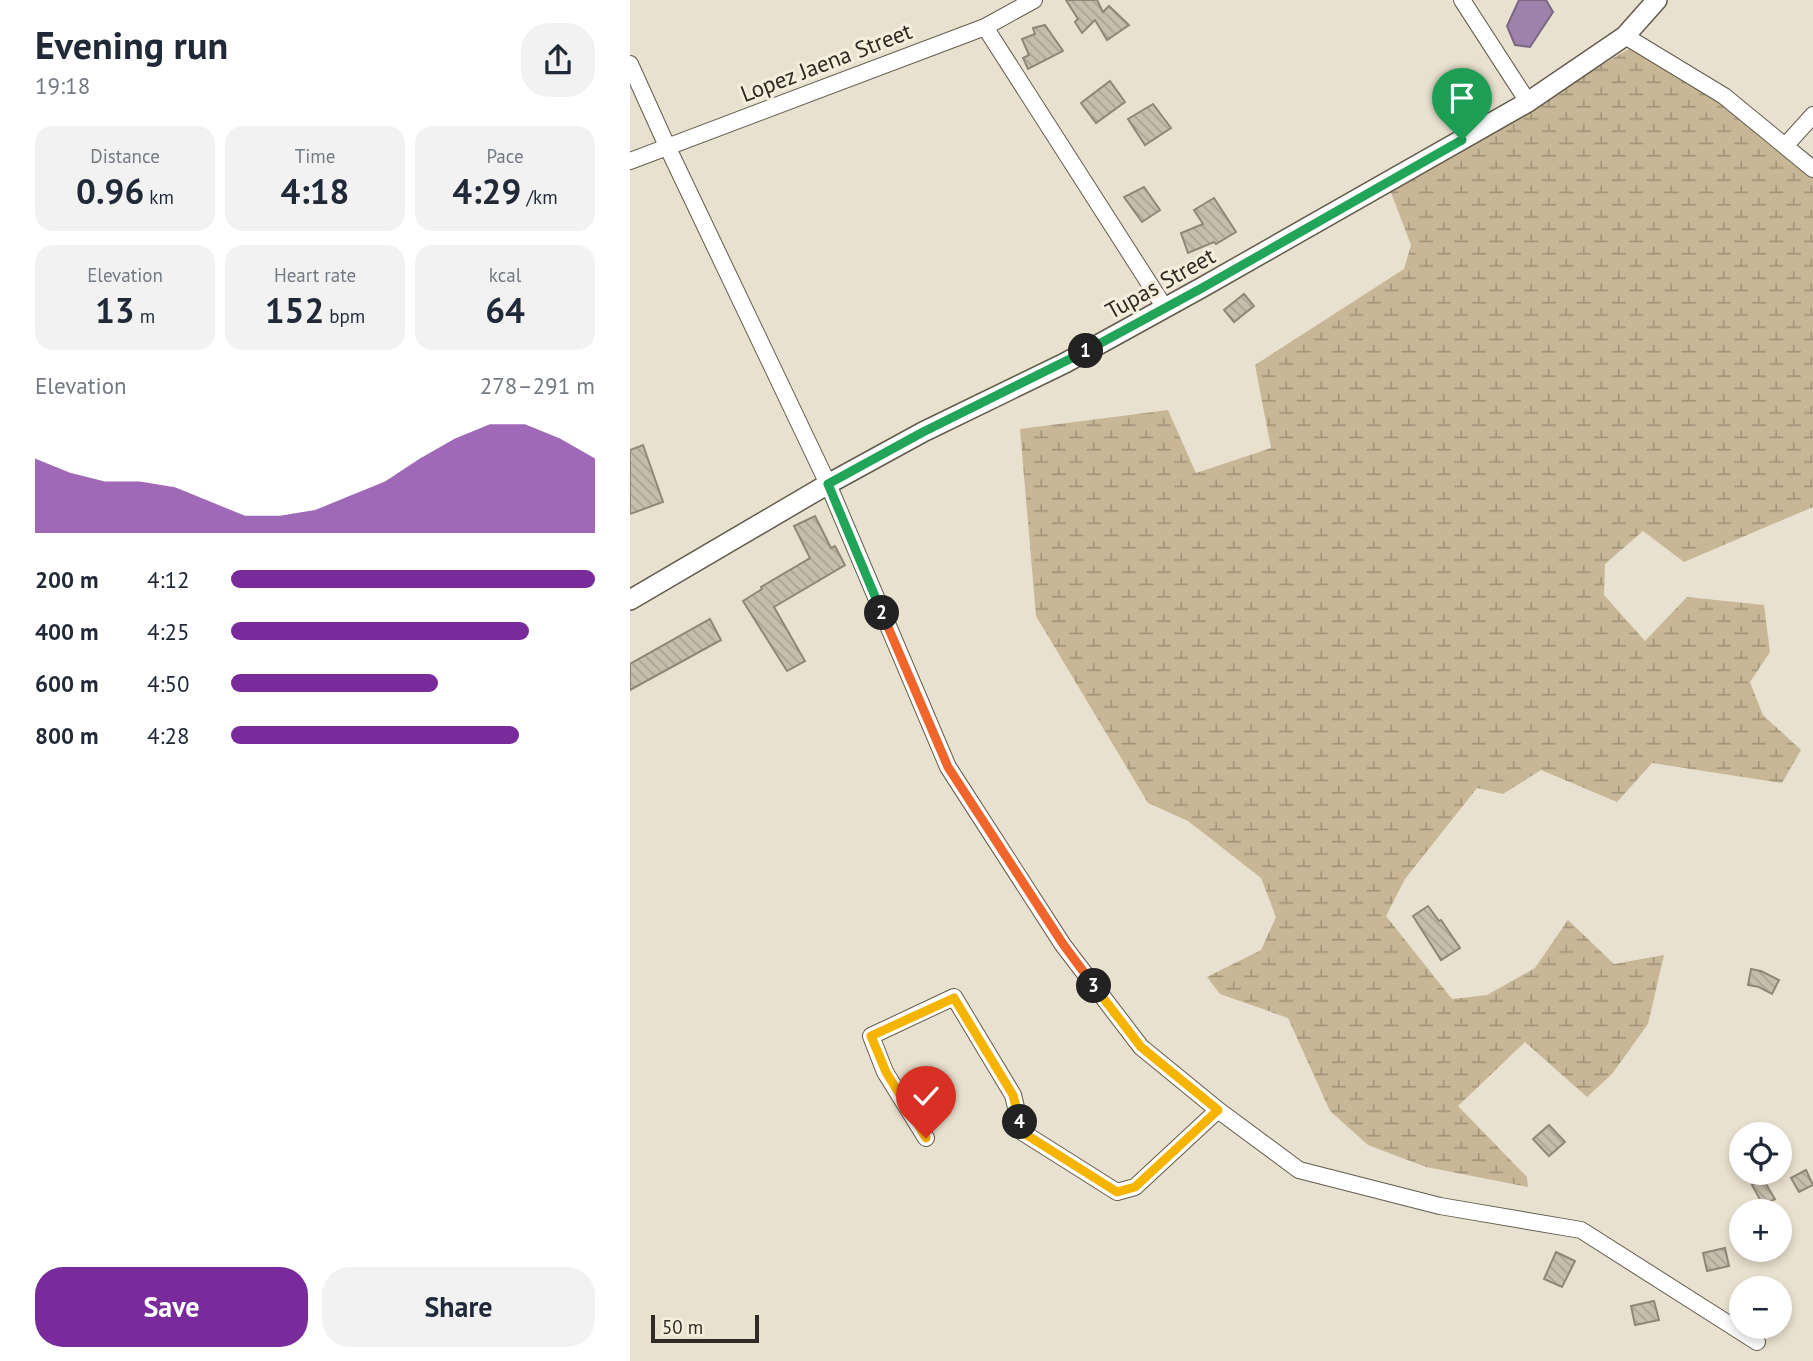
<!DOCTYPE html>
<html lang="en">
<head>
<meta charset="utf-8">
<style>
  :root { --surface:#fff; --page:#f2f2f3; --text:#1f2937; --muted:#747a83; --accent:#792a9b }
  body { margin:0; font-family:"PT Sans",sans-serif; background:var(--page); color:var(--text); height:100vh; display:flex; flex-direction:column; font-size:26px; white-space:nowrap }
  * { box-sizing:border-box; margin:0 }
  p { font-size:23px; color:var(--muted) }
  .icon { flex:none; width:38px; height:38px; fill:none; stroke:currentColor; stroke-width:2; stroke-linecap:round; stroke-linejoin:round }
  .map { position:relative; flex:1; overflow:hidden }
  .drawer { display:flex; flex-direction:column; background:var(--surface); width:630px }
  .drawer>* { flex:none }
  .controls { position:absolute; left:1099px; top:1122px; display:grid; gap:14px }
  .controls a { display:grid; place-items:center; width:63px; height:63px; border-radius:50%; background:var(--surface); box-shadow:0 4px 10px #0003; font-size:35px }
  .scale { position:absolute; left:21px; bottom:18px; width:108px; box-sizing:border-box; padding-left:7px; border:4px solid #2e2b24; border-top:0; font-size:19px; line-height:24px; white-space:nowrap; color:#2e2b24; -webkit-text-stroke:5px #f6eedc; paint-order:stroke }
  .pin { position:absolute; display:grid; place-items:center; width:60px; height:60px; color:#fff; margin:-72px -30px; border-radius:50% 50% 50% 0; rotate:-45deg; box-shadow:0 0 7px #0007 }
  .pin .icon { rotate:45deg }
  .km { position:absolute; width:35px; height:35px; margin:-18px; border-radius:50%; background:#222; color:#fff; font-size:19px; line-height:35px; text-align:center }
  .round { display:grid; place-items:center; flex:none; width:74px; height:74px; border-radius:28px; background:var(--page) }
  .overview { display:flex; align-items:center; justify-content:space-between; height:119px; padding:0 35px }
  h1 { font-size:38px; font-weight:700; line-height:52px }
  .metrics { display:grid; grid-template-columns:repeat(3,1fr); gap:10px; height:119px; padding:7px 35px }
  .metrics div { display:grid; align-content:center; border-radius:18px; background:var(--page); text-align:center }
  .metrics b { font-size:35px; font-weight:700 }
  .metrics small { font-size:19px; font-weight:400 }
  .metrics p { font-size:19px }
  .chart { height:196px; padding:14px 35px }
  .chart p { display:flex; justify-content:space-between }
  .chart svg { width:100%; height:126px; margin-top:7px; fill:var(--accent); opacity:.7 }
  .cta { display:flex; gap:14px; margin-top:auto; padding:14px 35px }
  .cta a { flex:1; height:80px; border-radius:28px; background:var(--accent); color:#fff; font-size:28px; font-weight:700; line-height:80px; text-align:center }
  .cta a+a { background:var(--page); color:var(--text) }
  ul { padding:0 35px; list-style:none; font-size:23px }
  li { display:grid; grid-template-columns:112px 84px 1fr; align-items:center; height:52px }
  li i { height:18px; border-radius:9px; background:var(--accent) }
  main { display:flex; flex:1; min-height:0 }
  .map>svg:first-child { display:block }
  .wetland { fill:url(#wetland-marsh) }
  .water { fill:#9d82ab; stroke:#7c6882; stroke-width:2 }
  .building { fill:url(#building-back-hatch); stroke:#8f8777; stroke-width:2 }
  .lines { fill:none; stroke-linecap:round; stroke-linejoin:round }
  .minor-casing { stroke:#625b4c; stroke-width:18 }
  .tertiary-casing { stroke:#625b4c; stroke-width:22 }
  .minor { stroke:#fff; stroke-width:16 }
  .tertiary { stroke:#fff; stroke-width:19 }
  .split-1-casing { stroke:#fff; stroke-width:14 }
  .split-2-casing { stroke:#fff; stroke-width:14 }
  .split-3-casing { stroke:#fff; stroke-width:14 }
  .split-4-casing { stroke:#fff; stroke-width:14 }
  .split-5-casing { stroke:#fff; stroke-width:14 }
  .split-1 { stroke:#22a559; stroke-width:9 }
  .split-2 { stroke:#22a559; stroke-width:9 }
  .split-3 { stroke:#f0652b; stroke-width:9 }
  .split-4 { stroke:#f5b400; stroke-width:9 }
  .split-5 { stroke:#f5b400; stroke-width:9 }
  .labels { text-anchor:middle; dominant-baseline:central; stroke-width:6; stroke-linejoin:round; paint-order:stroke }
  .street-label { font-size:23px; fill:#2e2b24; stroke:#f6eedc }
</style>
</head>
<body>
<main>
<section class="drawer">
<div class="overview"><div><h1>Evening run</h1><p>19:18</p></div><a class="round"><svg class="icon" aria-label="share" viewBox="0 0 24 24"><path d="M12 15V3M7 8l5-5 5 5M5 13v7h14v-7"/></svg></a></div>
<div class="metrics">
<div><p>Distance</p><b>0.96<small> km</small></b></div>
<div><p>Time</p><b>4:18</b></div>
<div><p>Pace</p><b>4:29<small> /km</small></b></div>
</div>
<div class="metrics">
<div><p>Elevation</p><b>13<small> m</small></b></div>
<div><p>Heart rate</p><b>152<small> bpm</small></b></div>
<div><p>kcal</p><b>64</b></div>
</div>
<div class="chart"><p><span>Elevation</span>278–291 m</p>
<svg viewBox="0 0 160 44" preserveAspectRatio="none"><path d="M0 44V18L10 23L20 26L30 26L40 28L50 33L60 38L70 38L80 36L90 31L100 26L110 18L120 11L130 6L140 6L150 11L160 18V44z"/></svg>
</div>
<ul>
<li><b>200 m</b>4:12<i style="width:100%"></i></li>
<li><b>400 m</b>4:25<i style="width:82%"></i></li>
<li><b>600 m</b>4:50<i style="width:57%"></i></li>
<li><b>800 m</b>4:28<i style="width:79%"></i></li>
</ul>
<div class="cta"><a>Save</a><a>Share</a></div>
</section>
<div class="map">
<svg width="1183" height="1361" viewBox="0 0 1183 1361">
  <defs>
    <pattern id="wetland-marsh" width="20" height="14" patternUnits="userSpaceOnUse" patternTransform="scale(1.75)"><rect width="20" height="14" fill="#c7b796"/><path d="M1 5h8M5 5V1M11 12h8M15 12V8" fill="none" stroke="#a2957a"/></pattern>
    <pattern id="building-back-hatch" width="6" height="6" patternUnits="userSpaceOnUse" patternTransform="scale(1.75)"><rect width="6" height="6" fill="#c6beac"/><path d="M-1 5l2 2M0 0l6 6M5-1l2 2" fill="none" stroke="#aaa394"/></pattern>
  </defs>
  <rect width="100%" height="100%" fill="#e9e1cf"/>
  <path class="wetland" d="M1002 47 1086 91 1183 175V507L1054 562 1013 531 975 564 974 595 1015 641 1057 597 1134 605 1140 652 1120 682 1133 715 1171 750 1152 783 1022 763 987 802 911 770 873 794 847 788 775 879 756 916 822 999 857 995 905 968 938 920 984 964 1034 955 1018 1024 982 1074 957 1097 895 1042 828 1106 897 1177 898 1187 796 1167 738 1145 700 1111 658 1018 590 994 577 977 631 950 646 917 631 878 558 821 518 803 406 616 390 429 538 410 566 473 641 448 625 365 774 269 781 245 760 190Z"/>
  <path class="water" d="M889 0H916L923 12 900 47 885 45 877 26Z"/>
  <path class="building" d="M436 0H467L473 12 479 6 499 25 477 40 465 20 452 33 445 22 448 19Z
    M415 25 433 51 398 69 393 58 399 55 392 39 405 34 403 28Z
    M480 81 495 102 466 123 451 103Z
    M523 104 541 128 515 145 498 119Z
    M514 187 530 210 512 222 494 197Z
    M584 198 606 232 586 244 584 242 558 253 551 233 573 224 564 210Z
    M614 294 624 306 604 322 594 310Z
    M13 445 33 502 0 514V450Z
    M185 516 201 548 205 546 215 565 144 607 175 661 157 671 113 601 132 589 131 587 180 558 164 526Z
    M80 619 91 640 0 690V664Z
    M798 906 809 921 811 920 830 948 811 960 783 916Z
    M1121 969 1131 971 1149 980 1142 994 1129 987 1118 985Z
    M919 1125 935 1142 919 1156 903 1139Z
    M1176 1170 1183 1185 1169 1192 1161 1178Z
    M1133 1179 1145 1199 1133 1205 1122 1185Z
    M1095 1248 1099 1266 1077 1271 1073 1253Z
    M926 1252 945 1261 932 1287 914 1279Z
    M1024 1301 1029 1320 1005 1325 1001 1306Z"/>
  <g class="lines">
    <g class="minor-casing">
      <path id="minor" d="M832 0 898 102
        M355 27 535 308
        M995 36 1094 96 1183 169
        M0 64 37 146 198 484 318 767 433 945 511 1047 588 1110 669 1170 810 1206 951 1230 1127 1342
        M1156 145 1183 115
        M0 161 355 27 404 0
        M296 1138 255 1072 241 1036 324 997 383 1095 392 1132 487 1192 505 1187 588 1110"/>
    </g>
    <g class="tertiary-casing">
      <path id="tertiary" d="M0 600 198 484 293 432 435 363 571 288 898 102 995 36 1027 0"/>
    </g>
    <use href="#minor" class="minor"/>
    <use href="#tertiary" class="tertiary"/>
  </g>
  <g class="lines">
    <g class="split-1-casing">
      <path id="split-1" d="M456 351 572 288 832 140"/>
    </g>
    <g class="split-2-casing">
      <path id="split-2" d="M252 613 198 484 293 432 456 351"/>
    </g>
    <g class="split-3-casing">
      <path id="split-3" d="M252 613 318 767 433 944 464 986"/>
    </g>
    <g class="split-4-casing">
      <path id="split-4" d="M390 1122 392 1132 487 1192 505 1187 588 1110 511 1047 464 986"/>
    </g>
    <g class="split-5-casing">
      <path id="split-5" d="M296 1138 256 1072 241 1036 324 998 383 1095 390 1122"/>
    </g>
    <use href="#split-1" class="split-1"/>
    <use href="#split-2" class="split-2"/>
    <use href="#split-3" class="split-3"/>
    <use href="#split-4" class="split-4"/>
    <use href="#split-5" class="split-5"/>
  </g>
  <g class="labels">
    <g class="street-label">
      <text transform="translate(196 62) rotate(-21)">Lopez Jaena Street</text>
      <text transform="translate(530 283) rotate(-29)">Tupas Street</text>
    </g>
  </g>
</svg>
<div class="controls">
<a><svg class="icon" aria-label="locate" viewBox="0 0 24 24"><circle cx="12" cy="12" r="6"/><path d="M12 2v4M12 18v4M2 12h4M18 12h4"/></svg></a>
<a>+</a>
<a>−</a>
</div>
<div class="scale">50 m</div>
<div class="pin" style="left:832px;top:140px;background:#1e9e55"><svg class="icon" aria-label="arrive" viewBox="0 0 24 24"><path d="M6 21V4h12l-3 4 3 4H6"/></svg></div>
<div class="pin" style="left:296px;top:1138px;background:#d93025"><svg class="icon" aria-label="check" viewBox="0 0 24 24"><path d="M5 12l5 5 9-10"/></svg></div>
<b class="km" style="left:456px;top:351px">1</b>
<b class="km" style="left:252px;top:613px">2</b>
<b class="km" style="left:464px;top:986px">3</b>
<b class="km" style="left:390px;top:1122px">4</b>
</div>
</main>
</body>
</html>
